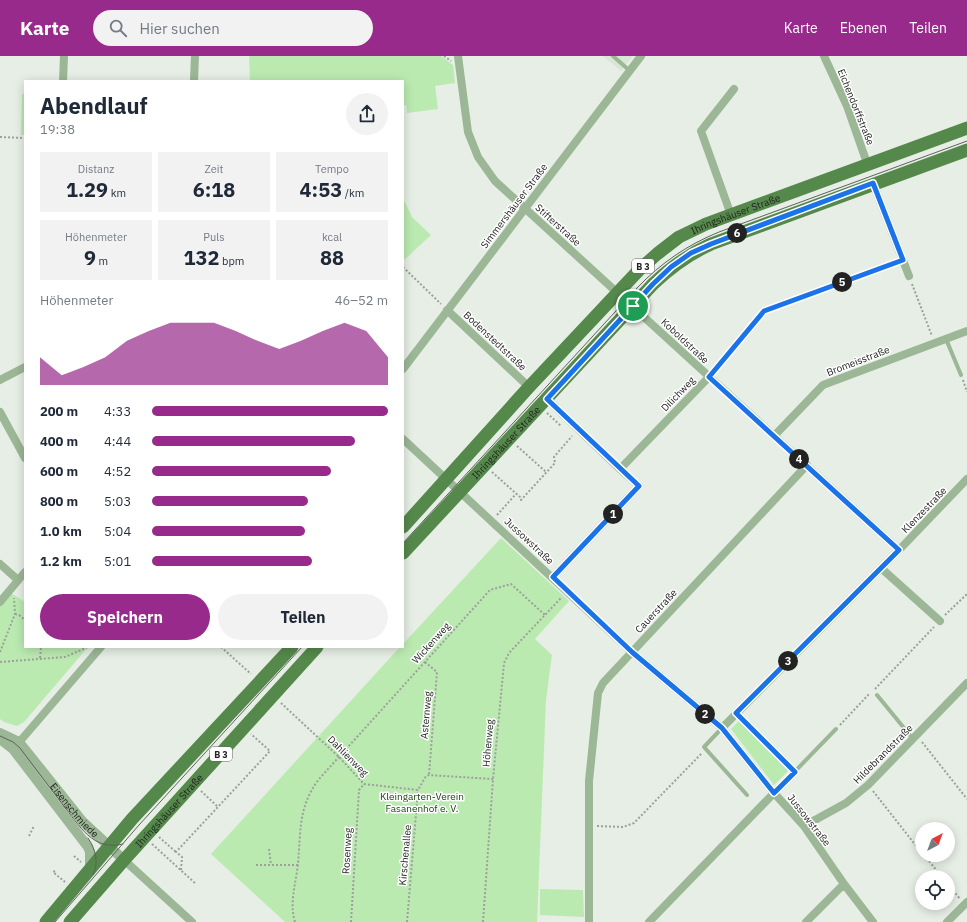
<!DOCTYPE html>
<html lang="de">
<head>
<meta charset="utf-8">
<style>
  :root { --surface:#fff; --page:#f2f2f3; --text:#1f2937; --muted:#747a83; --accent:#972a8a }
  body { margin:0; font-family:"IBM Plex Sans",sans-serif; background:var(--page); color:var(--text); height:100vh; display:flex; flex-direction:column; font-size:15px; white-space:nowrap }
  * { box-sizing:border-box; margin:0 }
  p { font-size:13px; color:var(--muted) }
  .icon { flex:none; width:22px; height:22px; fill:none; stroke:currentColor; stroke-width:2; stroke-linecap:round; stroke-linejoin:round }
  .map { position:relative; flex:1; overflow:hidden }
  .sheet { position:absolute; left:24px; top:24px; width:380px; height:568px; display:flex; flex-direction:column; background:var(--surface); border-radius:0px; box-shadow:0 2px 10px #0003 }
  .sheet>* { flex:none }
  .needle { width:26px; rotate:41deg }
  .controls { position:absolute; left:915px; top:766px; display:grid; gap:8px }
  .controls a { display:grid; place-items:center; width:40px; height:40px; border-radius:50%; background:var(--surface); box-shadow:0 2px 10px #0003; font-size:20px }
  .pin { position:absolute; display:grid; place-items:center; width:34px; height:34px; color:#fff; margin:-17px; border:2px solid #fff; border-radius:50%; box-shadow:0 1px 4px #0007 }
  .km { position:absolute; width:20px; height:20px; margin:-10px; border-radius:50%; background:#222; color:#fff; font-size:11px; line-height:20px; text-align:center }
  .round { display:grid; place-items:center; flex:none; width:42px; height:42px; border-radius:21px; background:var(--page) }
  .summary { display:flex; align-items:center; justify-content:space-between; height:68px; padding:0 16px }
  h1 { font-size:22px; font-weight:700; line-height:30px }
  .stats { display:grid; grid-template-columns:repeat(3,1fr); gap:6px; height:68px; padding:4px 16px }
  .stats div { display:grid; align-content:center; border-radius:0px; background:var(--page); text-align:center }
  .stats b { font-size:20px; font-weight:700 }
  .stats small { font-size:11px; font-weight:400 }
  .stats p { font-size:11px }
  .chart { height:112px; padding:8px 16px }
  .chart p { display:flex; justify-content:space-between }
  .chart svg { width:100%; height:72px; margin-top:4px; fill:var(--accent); opacity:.7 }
  .action { display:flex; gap:8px; margin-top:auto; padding:8px 16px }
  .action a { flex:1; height:46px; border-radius:24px; background:var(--accent); color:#fff; font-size:16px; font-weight:700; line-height:46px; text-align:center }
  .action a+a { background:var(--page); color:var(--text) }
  ul { padding:0 16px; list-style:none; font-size:13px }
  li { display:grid; grid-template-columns:64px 48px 1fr; align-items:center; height:30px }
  li i { height:10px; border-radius:5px; background:var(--accent) }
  header { display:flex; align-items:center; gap:24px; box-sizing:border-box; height:56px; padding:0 20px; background:var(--accent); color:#fff }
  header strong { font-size:19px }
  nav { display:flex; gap:22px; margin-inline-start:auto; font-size:14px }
  .search { width:280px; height:36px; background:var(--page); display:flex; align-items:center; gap:10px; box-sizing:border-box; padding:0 14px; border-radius:22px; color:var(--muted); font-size:15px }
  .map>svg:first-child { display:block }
  .built { fill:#d8e6d6 }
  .green { fill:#bbeab1 }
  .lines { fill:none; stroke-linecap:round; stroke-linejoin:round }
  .path { stroke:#9ba19a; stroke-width:2; stroke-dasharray:2 2; stroke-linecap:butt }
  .service { stroke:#9bb795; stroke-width:4 }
  .minor { stroke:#9bb795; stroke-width:8 }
  .tertiary { stroke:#9bb795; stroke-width:10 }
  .primary { stroke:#55894b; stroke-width:13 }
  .tram { stroke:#5e625d; stroke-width:1 }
  .route-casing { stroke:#fff; stroke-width:8 }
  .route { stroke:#1a73e8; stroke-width:5 }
  .labels { text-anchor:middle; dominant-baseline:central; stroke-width:3; stroke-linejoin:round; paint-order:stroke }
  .shield { fill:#fff; stroke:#646664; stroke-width:1 }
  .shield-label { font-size:9px; font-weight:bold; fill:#222421 }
  .street-label { font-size:10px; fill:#222421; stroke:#fff }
  .park-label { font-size:10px; fill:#18430e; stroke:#fff }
</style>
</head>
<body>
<header>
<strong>Karte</strong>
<div class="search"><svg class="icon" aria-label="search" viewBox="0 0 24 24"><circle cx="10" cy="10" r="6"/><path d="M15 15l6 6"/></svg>Hier suchen</div>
<nav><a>Karte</a><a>Ebenen</a><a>Teilen</a></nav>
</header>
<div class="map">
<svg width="967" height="866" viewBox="0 0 967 866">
  <rect width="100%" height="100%" fill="#e6eee5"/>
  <path class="built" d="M603 0H633L621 15Z"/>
  <path class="green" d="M249 0H441L453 9 455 27 435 30 438 53 407 57 406 49H403V25H250Z
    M22 38H25V79H21Z
    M403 142 412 161 431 179 403 205Z
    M501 482 569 545 535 583 552 599 546 644 537 866H285L211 798 400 591H403V588Z
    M11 537 25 546V591H88L24 666 17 670 4 666 0 663V550Z
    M741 663 790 713 774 729 731 673Z
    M540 833 583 834 584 861 540 859Z"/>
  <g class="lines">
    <path class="path" d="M444 0 451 5
      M0 81 25 82
      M403 211 441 248
      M912 228 932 280
      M715 314 764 255 896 206
      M963 324 967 336
      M547 357 561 370
      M517 390 546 416
      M492 416 520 441 521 444 555 407 554 401 572 380
      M497 459 516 438
      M15 558 19 559 25 564
      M945 559 967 538
      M221 591 251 618
      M0 596 15 558 14 542
      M40 602 41 591
      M0 606 65 601 88 591
      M425 606 437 616 429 719
      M875 633 934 571
      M281 647 339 701 364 728 418 734 426 720 429 719 493 723
      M742 663 791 712
      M840 669 870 637
      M922 686 967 743
      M201 735 218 751
      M873 735 917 791
      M597 770 623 771 634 767 702 697
      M29 780 34 770
      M159 781 176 796
      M152 788 196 828
      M269 793 271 809
      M924 799 942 821
      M74 800 81 806
      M256 809H298
      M181 814 182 801 176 796 270 695 251 678
      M55 815 53 816 65 826
      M948 828 960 843
      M295 866C289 846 296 828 298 808 301 774 298 751 319 723L490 534 511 528 545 559
      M351 866 359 734 364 728
      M407 866 418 734
      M483 866 493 723 504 607 509 597 561 542"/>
    <path class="service" d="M613 0 630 15
      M946 283 961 319
      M877 639 913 683
      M722 672 704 691 747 739
      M774 737 836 673"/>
    <path class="minor" d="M458 0 468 76 478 101 495 125 899 494
      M824 0 847 50 868 110
      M63 25 64 0
      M194 25 195 0
      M873 127 909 220
      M731 159 701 75 734 33
      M447 254 529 331
      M403 313 641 0
      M0 324 25 311
      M547 343 620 413
      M0 356 25 402
      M774 380 823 329 967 275
      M403 383 632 596 722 672 774 737 804 770 844 828 873 866
      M0 508 18 524
      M881 512 940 565
      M553 521 639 430 620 413 709 321
      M0 546 25 516
      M722 672 899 494 967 423
      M15 691 101 591
      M804 770 846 747 868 729 967 627
      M124 804 192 866
      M589 866V725L598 637 603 627 807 409
      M649 866 774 737
      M806 866 844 828
      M947 866 967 846"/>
    <g class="tertiary">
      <path id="s1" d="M0 677 19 686 83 766 124 804"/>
      <path d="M0 683 13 693 88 791 90 796V814"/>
    </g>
    <g class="primary">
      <path id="s2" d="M403 471 529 331 639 214 657 198 679 181 706 168 967 72"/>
      <path id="s3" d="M403 497 653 228C671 211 689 198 711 188L967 94"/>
      <path d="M46 866 132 763 292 591"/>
      <path id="s4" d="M70 866 124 804 317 591"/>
    </g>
    <path class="tram" d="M403 487 637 232C661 207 687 189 719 176L967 85
      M0 680 13 686 20 692 66 753
      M63 749C79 769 93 796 123 788
      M88 782C96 794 99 806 93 819
      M55 866 139 769 302 591"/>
  </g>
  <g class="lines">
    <g class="route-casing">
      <path id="route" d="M873 127 903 204 764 255 709 321 899 494 736 657 795 716 774 737 722 672 632 596 553 521 639 430 547 343 653 228 671 211 691 197 711 188Z"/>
    </g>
    <use href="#route" class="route"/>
  </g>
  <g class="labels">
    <g class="shield">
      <rect x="632" y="203" width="22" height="14" rx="3"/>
      <rect x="210" y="691" width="22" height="14" rx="3"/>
    </g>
    <g class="shield-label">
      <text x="643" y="210">B 3</text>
      <text x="221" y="698">B 3</text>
    </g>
    <g class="street-label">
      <text transform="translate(856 51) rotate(68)">Eichendorffstraße</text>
      <text transform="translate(514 150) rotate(-53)">Simmershäuser Straße</text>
      <text stroke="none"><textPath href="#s2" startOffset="462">Ihringshäuser Straße</textPath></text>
      <text transform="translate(558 169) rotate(42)">Stifterstraße</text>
      <text transform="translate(495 285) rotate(43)">Bodenstedtstraße</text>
      <text transform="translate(685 285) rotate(43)">Koboldstraße</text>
      <text transform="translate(858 305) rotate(-21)">Bromeisstraße</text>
      <text transform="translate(678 338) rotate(-46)">Dilichweg</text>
      <text stroke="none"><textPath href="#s3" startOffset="151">Ihringshäuser Straße</textPath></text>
      <text transform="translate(924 454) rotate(-46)">Klenzestraße</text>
      <text transform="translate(529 485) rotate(43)">Jussowstraße</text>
      <text transform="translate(656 555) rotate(-47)">Cauerstraße</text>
      <text transform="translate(431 587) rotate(-48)">Wickenweg</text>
      <text transform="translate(426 659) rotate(-85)">Asternweg</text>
      <text transform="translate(488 687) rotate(-85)">Höhenweg</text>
      <text transform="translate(883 698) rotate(-45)">Hildebrandstraße</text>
      <text transform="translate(348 700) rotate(45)">Dahlienweg</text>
      <text stroke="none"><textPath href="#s1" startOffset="109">Eisenschmiede</textPath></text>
      <text stroke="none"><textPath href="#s4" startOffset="149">Ihringshäuser Straße</textPath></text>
      <text transform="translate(809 764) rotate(52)">Jussowstraße</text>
      <text transform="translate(347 795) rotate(-87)">Rosenweg</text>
      <text transform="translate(405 799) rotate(-85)">Kirschenallee</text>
    </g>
    <g class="park-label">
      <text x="422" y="740">Kleingarten-Verein<tspan x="422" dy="12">Fasanenhof e. V.</tspan></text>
    </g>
  </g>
</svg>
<div class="controls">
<a><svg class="needle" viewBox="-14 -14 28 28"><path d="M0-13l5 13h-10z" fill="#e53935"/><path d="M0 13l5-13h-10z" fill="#747a83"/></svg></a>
<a><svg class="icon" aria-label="locate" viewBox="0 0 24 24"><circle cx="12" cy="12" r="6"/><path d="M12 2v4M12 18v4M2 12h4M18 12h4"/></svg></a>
</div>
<div class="pin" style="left:633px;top:250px;background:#1e9e55"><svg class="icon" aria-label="arrive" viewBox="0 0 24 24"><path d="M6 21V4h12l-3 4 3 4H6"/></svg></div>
<b class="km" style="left:613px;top:458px">1</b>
<b class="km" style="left:705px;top:658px">2</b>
<b class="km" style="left:788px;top:605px">3</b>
<b class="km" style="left:799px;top:403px">4</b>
<b class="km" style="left:842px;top:226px">5</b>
<b class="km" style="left:737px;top:177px">6</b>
<section class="sheet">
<div class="summary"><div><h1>Abendlauf</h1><p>19:38</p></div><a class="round"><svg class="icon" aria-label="share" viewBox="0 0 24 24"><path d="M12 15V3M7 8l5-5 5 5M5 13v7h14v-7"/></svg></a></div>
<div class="stats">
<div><p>Distanz</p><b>1.29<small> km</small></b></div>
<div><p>Zeit</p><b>6:18</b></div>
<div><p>Tempo</p><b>4:53<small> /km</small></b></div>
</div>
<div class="stats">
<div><p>Höhenmeter</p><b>9<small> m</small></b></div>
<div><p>Puls</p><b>132<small> bpm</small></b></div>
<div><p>kcal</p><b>88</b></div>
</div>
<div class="chart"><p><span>Höhenmeter</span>46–52 m</p>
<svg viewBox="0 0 160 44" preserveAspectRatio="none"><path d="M0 44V27L10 38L20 33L30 27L40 17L50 11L60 6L70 6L80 6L90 11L100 17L110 22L120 17L130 11L140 6L150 11L160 27V44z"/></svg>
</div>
<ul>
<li><b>200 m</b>4:33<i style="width:100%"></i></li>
<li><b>400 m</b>4:44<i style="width:86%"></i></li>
<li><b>600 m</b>4:52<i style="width:76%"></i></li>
<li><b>800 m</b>5:03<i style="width:66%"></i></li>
<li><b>1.0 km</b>5:04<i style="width:65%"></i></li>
<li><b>1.2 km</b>5:01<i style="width:68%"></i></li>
</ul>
<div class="action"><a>Speichern</a><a>Teilen</a></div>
</section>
</div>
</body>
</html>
